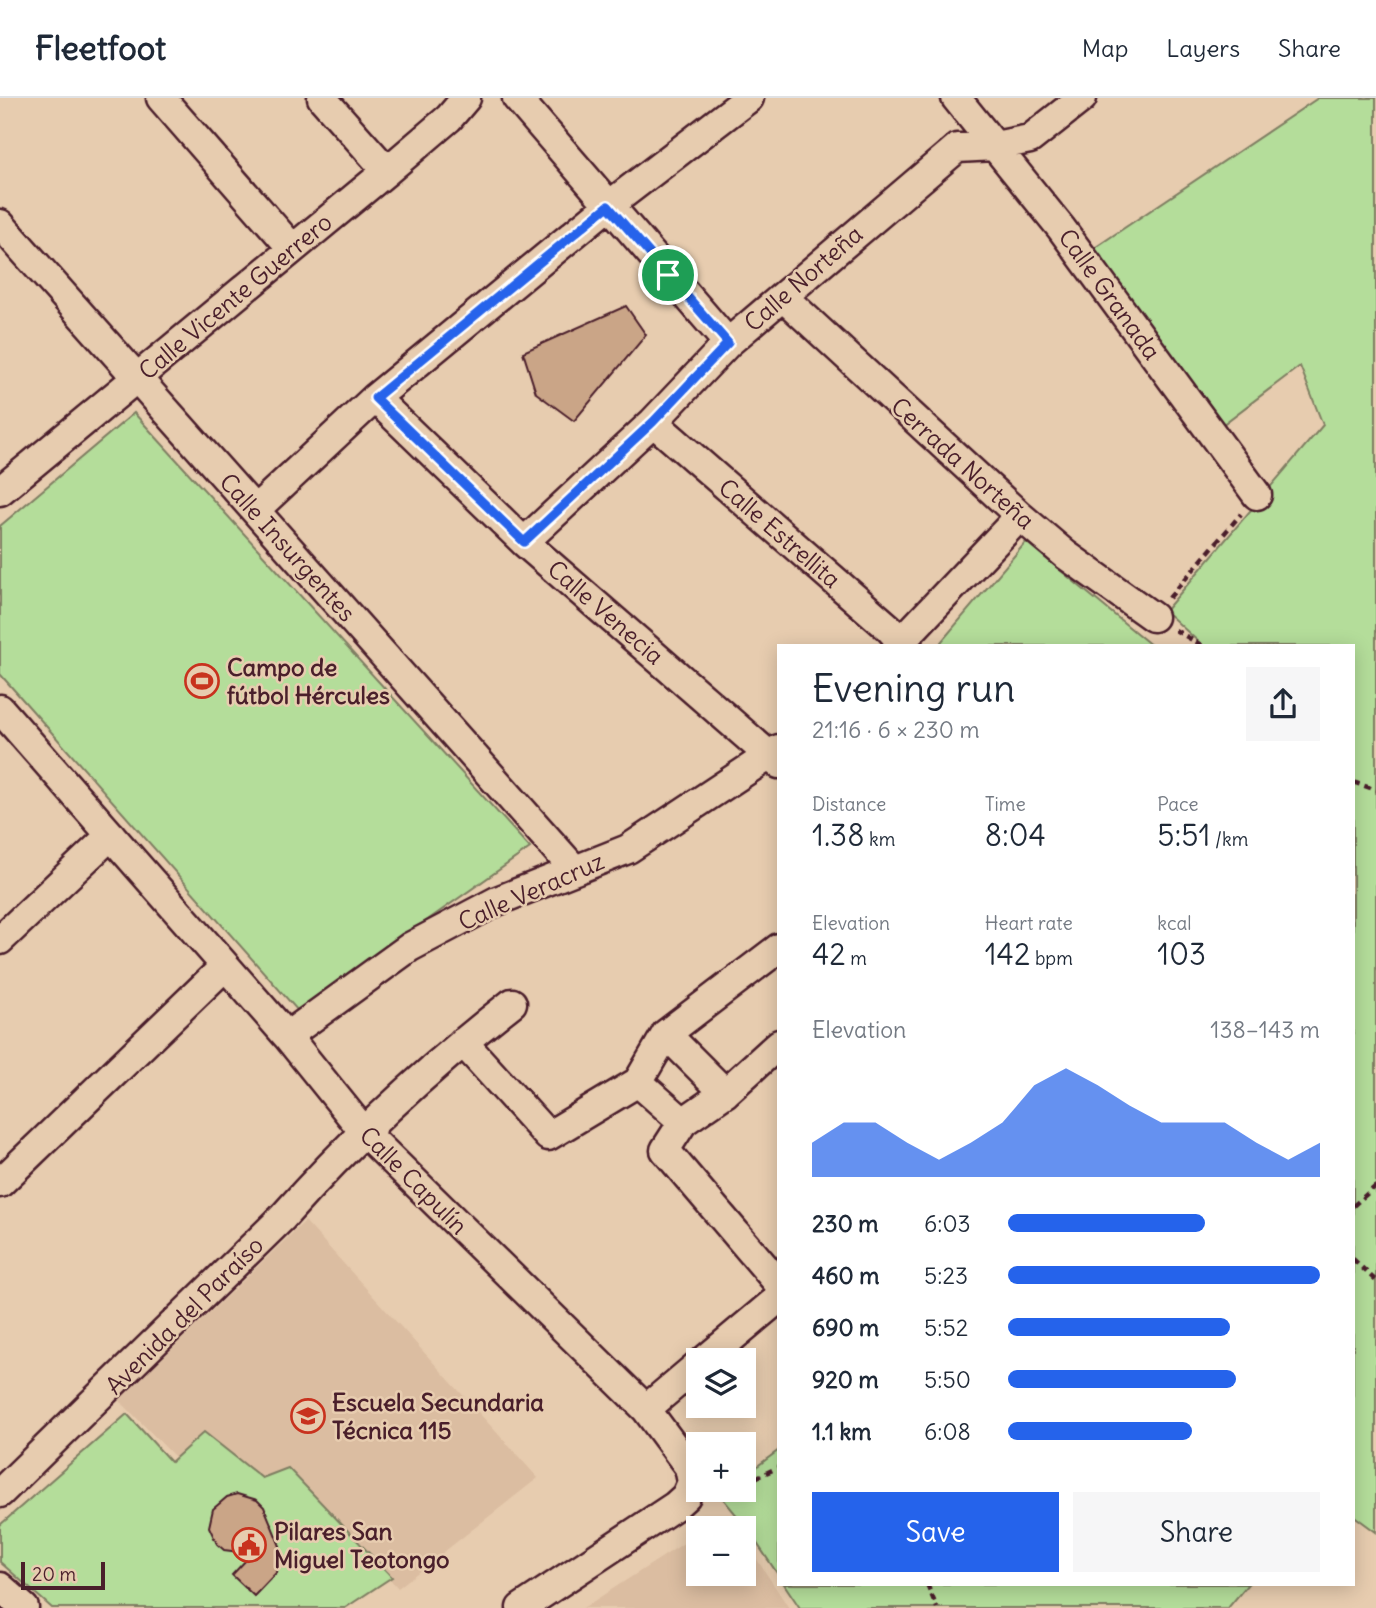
<!DOCTYPE html>
<html lang="en">
<head>
<meta charset="utf-8">
<style>
  :root { --surface:#fff; --page:#f6f6f7; --text:#1f2937; --muted:#747a83; --line:#e0e1e3; --accent:#2563eb }
  body { margin:0; font-family:Delius,sans-serif; background:var(--page); color:var(--text); height:100vh; display:flex; flex-direction:column; font-size:26px; white-space:nowrap }
  * { box-sizing:border-box; margin:0 }
  p { font-size:23px; color:var(--muted) }
  .icon { flex:none; width:38px; height:38px; fill:none; stroke:currentColor; stroke-width:2; stroke-linecap:round; stroke-linejoin:round }
  .map { position:relative; flex:1; overflow:hidden }
  .side { position:absolute; left:777px; top:546px; width:578px; height:942px; display:flex; flex-direction:column; background:var(--surface); border-radius:0px; box-shadow:0 4px 18px #0003 }
  .side>* { flex:none }
  .controls { position:absolute; left:686px; top:1250px; display:grid; gap:14px }
  .controls a { display:grid; place-items:center; width:70px; height:70px; border-radius:0px; background:var(--surface); box-shadow:0 4px 18px #0003; font-size:35px }
  .scale { position:absolute; left:21px; bottom:18px; width:84px; box-sizing:border-box; padding-left:7px; border:4px solid #4a1f2b; border-top:0; font-size:19px; line-height:24px; white-space:nowrap; color:#4a1f2b; -webkit-text-stroke:5px #e7ccaf; paint-order:stroke }
  .pin { position:absolute; display:grid; place-items:center; width:60px; height:60px; color:#fff; margin:-30px; border:4px solid #fff; border-radius:50%; box-shadow:0 2px 7px #0007 }
  .round { display:grid; place-items:center; flex:none; width:74px; height:74px; border-radius:0px; background:var(--page) }
  .overview { display:flex; align-items:center; justify-content:space-between; height:119px; padding:0 35px }
  h1 { font-size:38px; font-weight:600; line-height:52px }
  .stats { display:grid; grid-template-columns:repeat(3,1fr); gap:10px; height:119px; padding:7px 35px }
  .stats div { display:grid; align-content:center }
  .stats b { font-size:30px; font-weight:600 }
  .stats small { font-size:19px; font-weight:400 }
  .stats p { font-size:19px }
  .chart { height:196px; padding:14px 35px }
  .chart p { display:flex; justify-content:space-between }
  .chart svg { width:100%; height:126px; margin-top:7px; fill:var(--accent); opacity:.7 }
  .cta { display:flex; gap:14px; margin-top:auto; padding:14px 35px }
  .cta a { flex:1; height:80px; border-radius:0px; background:var(--accent); color:#fff; font-size:28px; font-weight:600; line-height:80px; text-align:center }
  .cta a+a { background:var(--page); color:var(--text) }
  ul { padding:0 35px; list-style:none; font-size:23px }
  li { display:grid; grid-template-columns:112px 84px 1fr; align-items:center; height:52px }
  li i { height:18px; border-radius:9px; background:var(--accent) }
  header { display:flex; align-items:center; gap:42px; box-sizing:border-box; height:98px; padding:0 35px; background:var(--surface); border-bottom:2px solid var(--line) }
  header strong { font-size:33px }
  nav { display:flex; gap:38px; margin-inline-start:auto; font-size:24px }
  .map>svg:first-child { display:block }
  .built { fill:#dbbda1 }
  .green { fill:#b4dd9a; stroke:#7f7e62; stroke-width:2 }
  .building { fill:#caa587; stroke:#4a1f2b; stroke-width:2 }
  .lines { fill:none; stroke-linecap:round; stroke-linejoin:round }
  .street-casing { stroke:#4a1f2b; stroke-width:33 }
  .path { stroke:#4a1f2b; stroke-width:4.5; stroke-dasharray:7 5; stroke-linecap:butt }
  .street { stroke:#e7ccaf; stroke-width:28 }
  .route-casing { stroke:#fff; stroke-width:14 }
  .route { stroke:#2563eb; stroke-width:9 }
  .labels { text-anchor:middle; dominant-baseline:central; stroke-width:5; stroke-linejoin:round; paint-order:stroke }
  .street-label { font-size:24px; fill:#4a1f2b; stroke:#e7ccaf }
  .poi-label { font-size:24px; font-weight:bold; fill:#4a1f2b; stroke:#e7ccaf; text-anchor:start }
</style>
</head>
<body>
<header>
<strong>Fleetfoot</strong>
<nav><a>Map</a><a>Layers</a><a>Share</a></nav>
</header>
<div class="map">
<svg width="1376" height="1510" viewBox="0 0 1376 1510">
  <rect width="100%" height="100%" fill="#e7ccaf"/>
  <filter id="ink" filterUnits="userSpaceOnUse"><feTurbulence type="fractalNoise" baseFrequency=".0143" numOctaves="2"/><feDisplacementMap in="SourceGraphic" scale="14" xChannelSelector="R" yChannelSelector="G"/><feConvolveMatrix kernelMatrix="1 2 1 2 8 2 1 2 1" color-interpolation-filters="sRGB"/></filter>
  <g filter="url(#ink)">
    <path class="built" d="M305 1123 538 1380 398 1490 303 1385 280 1396 176 1360 119 1302Z
      M698 1436V1475H744V1442L789 1510H583Z"/>
    <path class="green" d="M1318 0H1376V1434L1353 1417V548H1203L1165 513 1323 327 1300 268 1218 330 1090 153Z
      M134 315 530 750 298 913 0 576V428Z
      M1026 444 1152 548H944L941 544Z
      M127 1316 171 1364 204 1334 262 1380 288 1370 392 1479 345 1510H52L0 1464V1427Z
      M779 1352V1478L744 1426 719 1396 725 1391H744V1378Z
      M784 1486H1248L1228 1510H800Z"/>
    <path class="building" d="M626 208 646 237 574 323 536 295 523 254Z
      M237 1396 257 1402 264 1409 280 1448 276 1475 254 1498 232 1477 248 1460 247 1455 224 1452 217 1446 209 1429 213 1411 227 1399Z"/>
    <g class="lines">
      <g class="street-casing">
        <path id="street" d="M161 0 292 150
          M322 0 387 73
          M517 0 728 245
          M956 0 1061 130 1257 397
          M0 126 575 772
          M783 199 1020 418 1066 457 1153 519
          M375 300 524 444 779 666
          M653 324 889 530 905 548
          M0 393 387 73 449 20 466 0
          M255 412 375 300 608 108 749 0
          M524 444 653 324 728 245 957 50 995 48 1030 41 1082 0
          M897 548 1020 418
          M0 611 287 938 365 1035 646 1311 689 1369 692 1384 686 1398 675 1408 521 1510
          M0 842 111 737
          M287 938 410 849 497 803 628 751 779 651
          M463 944 548 1038 638 984 683 1024 665 1052 779 1186
          M638 984 666 936
          M725 995 666 936 779 850
          M683 1024 725 995 779 946
          M0 1085 224 869
          M705 1262 779 1200
          M646 1311 698 1267
          M0 1395 282 1120C351 1042 430 969 512 905
          M0 1489 24 1510"/>
      </g>
      <path class="path" d="M1169 500 1241 416
        M1175 532 1203 548
        M1353 684 1376 692
        M1353 1108 1376 1088
        M1353 1161 1376 1183
        M744 1385 779 1369
        M717 1395 729 1391
        M927 1486 937 1510"/>
      <use href="#street" class="street"/>
    </g>
  </g>
  <g class="lines" filter="url(#ink)">
    <g class="route-casing">
      <path id="route" d="M608 108 728 245 653 324 524 444 375 300Z"/>
    </g>
    <use href="#route" class="route"/>
  </g>
  <defs>
    <g id="stadium-ring" transform="scale(1.75)"><circle r="9.5" fill="#e7ccaf" stroke="#c8321e" stroke-width="1.5"/><path d="M0-5a6.5 5 0 1 0 0 10a6.5 5 0 1 0 0-10ZM-3.5-1.8h7v3.6h-7Z" fill="#c8321e"/></g>
    <g id="school-ring" transform="scale(1.75)"><circle r="9.5" fill="#e7ccaf" stroke="#c8321e" stroke-width="1.5"/><path d="M0-5L7-2L0 1L-7-2ZM-4 1L0 2.5L4 1V4Q0 6-4 4Z" fill="#c8321e"/></g>
    <g id="civic-ring" transform="scale(1.75)"><circle r="9.5" fill="#e7ccaf" stroke="#c8321e" stroke-width="1.5"/><path d="M-.6-6.5H3V-4.5H.6V-3L4-1V1h2V6H-6V1h2V-1L-.6-3ZM-1.2 2.5V6h2.4V2.5Z" fill="#c8321e"/></g>
  </defs>
  <g fill-rule="evenodd">
    <use href="#stadium-ring" x="202" y="583"/>
    <use href="#school-ring" x="308" y="1318"/>
    <use href="#civic-ring" x="249" y="1447"/>
  </g>
  <g class="labels">
    <g class="street-label">
      <text transform="translate(803 180) rotate(-41)">Calle Norteña</text>
      <text transform="translate(1110 196) rotate(54)">Calle Granada</text>
      <text transform="translate(235 198) rotate(-40)">Calle Vicente Guerrero</text>
      <text transform="translate(963 365) rotate(42)">Cerrada Norteña</text>
      <text transform="translate(780 435) rotate(41)">Calle Estrellita</text>
      <text transform="translate(288 449) rotate(48)">Calle Insurgentes</text>
      <text transform="translate(606 514) rotate(41)">Calle Venecia</text>
      <text transform="translate(531 793) rotate(-24)">Calle Veracruz</text>
      <text transform="translate(414 1082) rotate(45)">Calle Capulín</text>
      <text transform="translate(184 1217) rotate(-45)">Avenida del Paraíso</text>
    </g>
    <g class="poi-label">
      <text x="227" y="569">Campo de<tspan x="227" dy="28">fútbol Hércules</tspan></text>
      <text x="332" y="1304">Escuela Secundaria<tspan x="332" dy="28">Técnica 115</tspan></text>
      <text x="274" y="1433">Pilares San<tspan x="274" dy="28">Miguel Teotongo</tspan></text>
    </g>
  </g>
</svg>
<div class="controls">
<a><svg class="icon" aria-label="layers" viewBox="0 0 24 24"><path d="M12 4l9 5-9 5-9-5zM3 14l9 5 9-5"/></svg></a>
<a>+</a>
<a>−</a>
</div>
<div class="scale">20 m</div>
<div class="pin" style="left:668px;top:177px;background:#1e9e55"><svg class="icon" aria-label="arrive" viewBox="0 0 24 24"><path d="M6 21V4h12l-3 4 3 4H6"/></svg></div>
<section class="side">
<div class="overview"><div><h1>Evening run</h1><p>21:16 · 6 × 230 m</p></div><a class="round"><svg class="icon" aria-label="share" viewBox="0 0 24 24"><path d="M12 15V3M7 8l5-5 5 5M5 13v7h14v-7"/></svg></a></div>
<div class="stats">
<div><p>Distance</p><b>1.38<small> km</small></b></div>
<div><p>Time</p><b>8:04</b></div>
<div><p>Pace</p><b>5:51<small> /km</small></b></div>
</div>
<div class="stats">
<div><p>Elevation</p><b>42<small> m</small></b></div>
<div><p>Heart rate</p><b>142<small> bpm</small></b></div>
<div><p>kcal</p><b>103</b></div>
</div>
<div class="chart"><p><span>Elevation</span>138–143 m</p>
<svg viewBox="0 0 160 44" preserveAspectRatio="none"><path d="M0 44V32L10 25L20 25L30 32L40 38L50 32L60 25L70 12L80 6L90 12L100 19L110 25L120 25L130 25L140 32L150 38L160 32V44z"/></svg>
</div>
<ul>
<li><b>230 m</b>6:03<i style="width:63%"></i></li>
<li><b>460 m</b>5:23<i style="width:100%"></i></li>
<li><b>690 m</b>5:52<i style="width:71%"></i></li>
<li><b>920 m</b>5:50<i style="width:73%"></i></li>
<li><b>1.1 km</b>6:08<i style="width:59%"></i></li>
</ul>
<div class="cta"><a>Save</a><a>Share</a></div>
</section>
</div>
</body>
</html>
